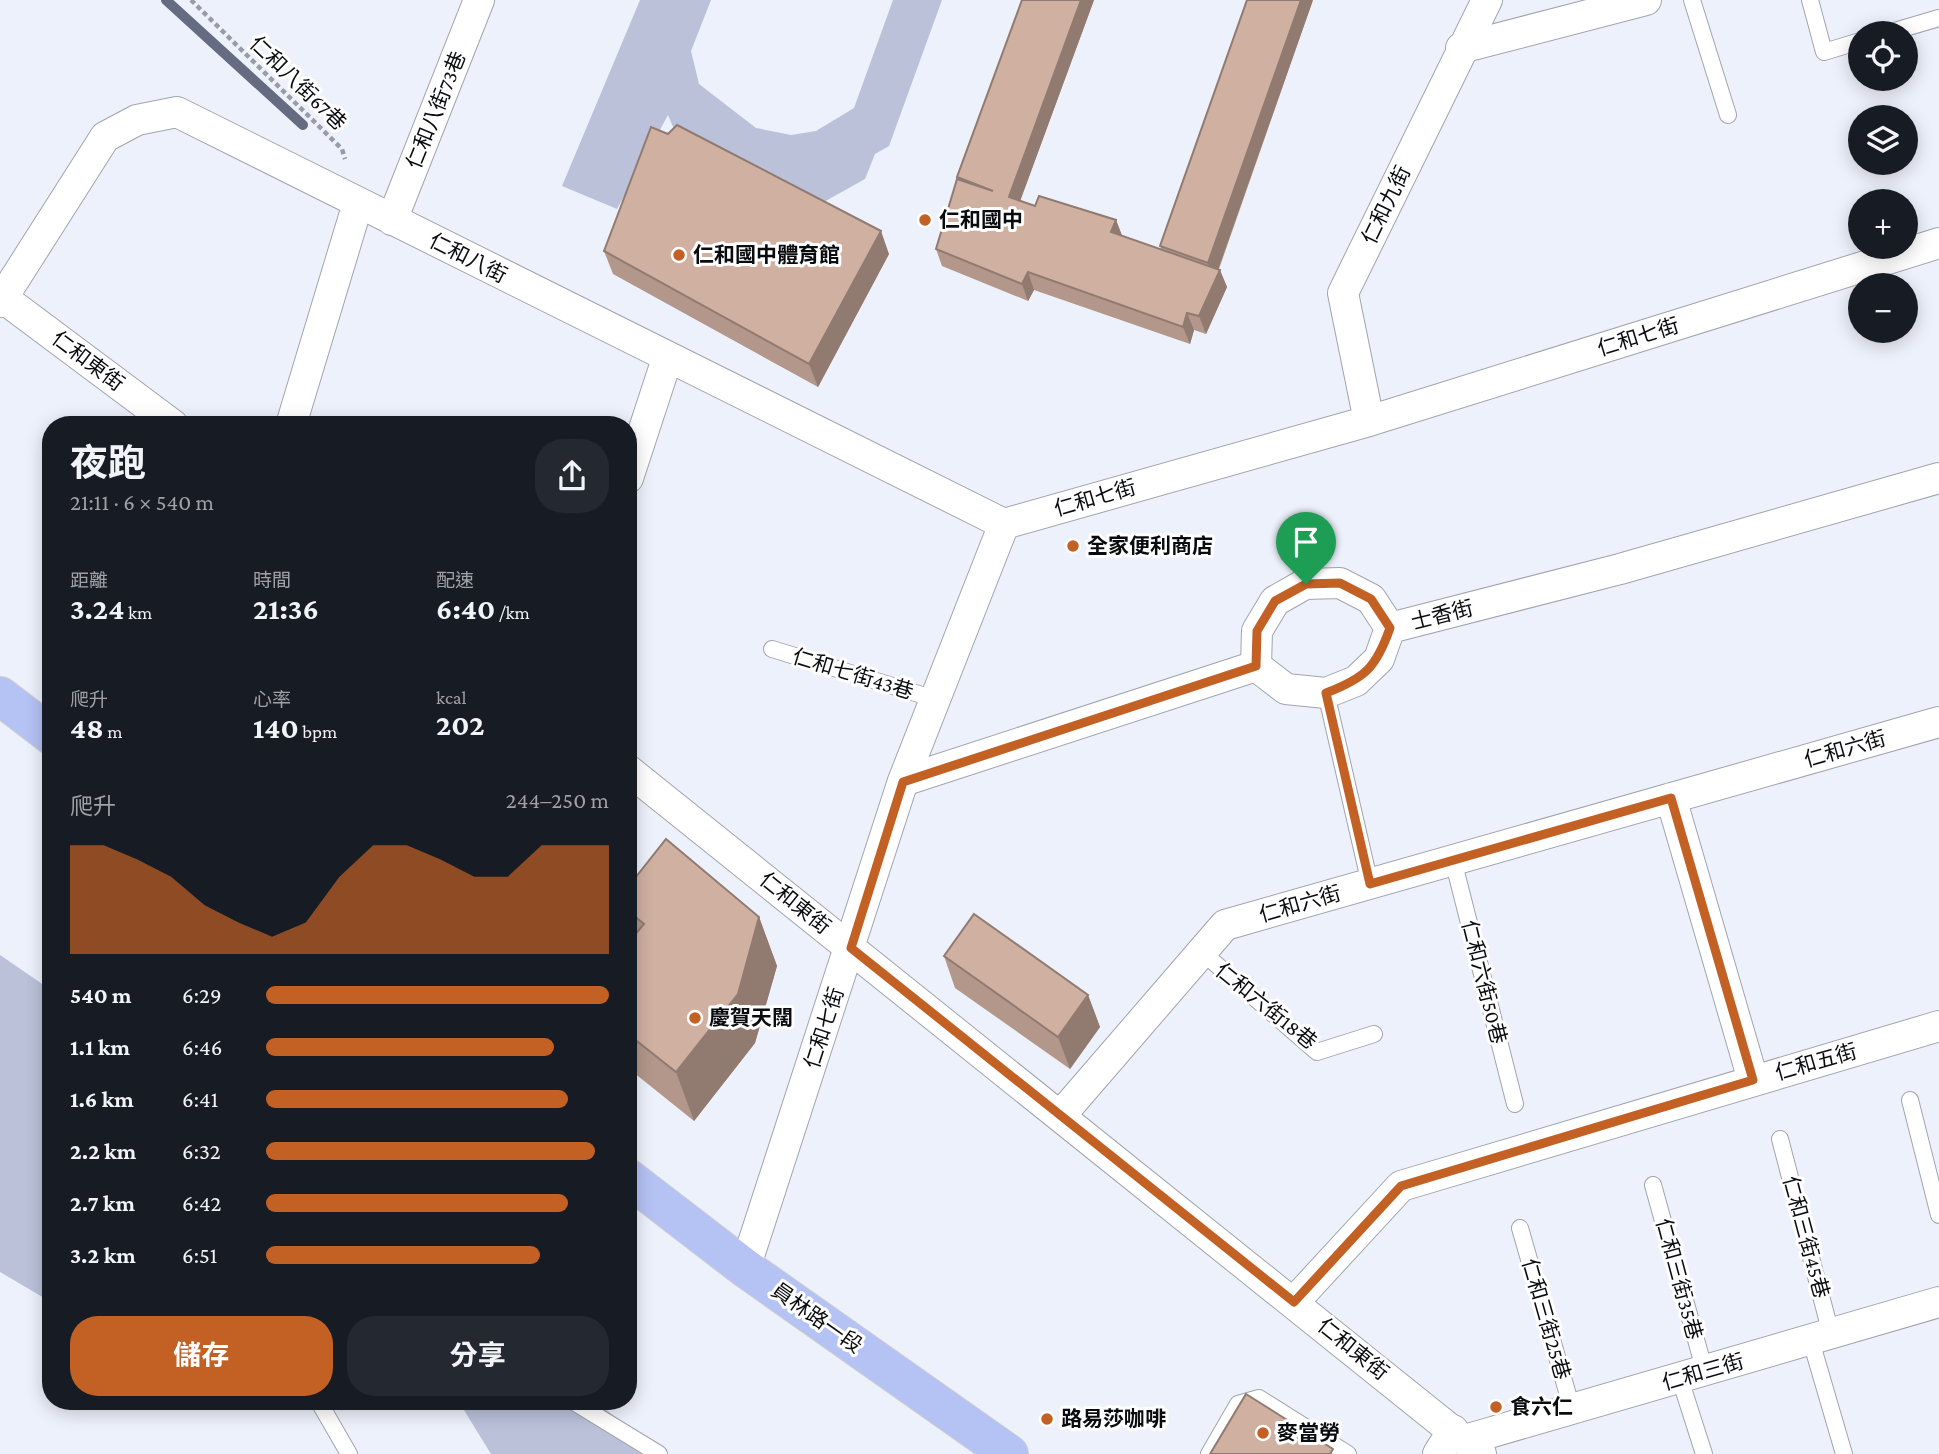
<!DOCTYPE html>
<html lang="zh-TW">
<head>
<meta charset="utf-8">
<style>
  :root { --surface:#171b24; --page:#242831; --text:#f1f3f6; --muted:#9ea1a6; --accent:#c36125 }
  body { margin:0; font-family:"Crimson Pro","Noto Sans TC",serif; background:var(--page); color:var(--text); height:100vh; display:flex; flex-direction:column; font-size:26px; white-space:nowrap }
  * { box-sizing:border-box; margin:0 }
  p { font-size:23px; color:var(--muted) }
  .icon { flex:none; width:38px; height:38px; fill:none; stroke:currentColor; stroke-width:2; stroke-linecap:round; stroke-linejoin:round }
  .map { position:relative; flex:1; overflow:hidden }
  .side { position:absolute; left:42px; top:416px; width:595px; height:994px; display:flex; flex-direction:column; background:var(--surface); border-radius:28px; box-shadow:0 4px 18px #0003 }
  .side>* { flex:none }
  .fabs { position:absolute; left:1848px; top:21px; display:grid; gap:14px }
  .fabs a { display:grid; place-items:center; width:70px; height:70px; border-radius:50%; background:var(--surface); box-shadow:0 4px 18px #0003; font-size:35px }
  .pin { position:absolute; display:grid; place-items:center; width:60px; height:60px; color:#fff; margin:-72px -30px; border-radius:50% 50% 50% 0; rotate:-45deg; box-shadow:0 0 7px #0007 }
  .pin .icon { rotate:45deg }
  .round { display:grid; place-items:center; flex:none; width:74px; height:74px; border-radius:28px; background:var(--page) }
  .head { display:flex; align-items:center; justify-content:space-between; height:119px; padding:0 28px }
  h1 { font-size:38px; font-weight:700; line-height:52px }
  .figures { display:grid; grid-template-columns:repeat(3,1fr); gap:10px; height:119px; padding:7px 28px }
  .figures div { display:grid; align-content:center }
  .figures b { font-size:30px; font-weight:700 }
  .figures small { font-size:19px; font-weight:400 }
  .figures p { font-size:19px }
  .chart { height:196px; padding:14px 28px }
  .chart p { display:flex; justify-content:space-between }
  .chart svg { width:100%; height:126px; margin-top:7px; fill:var(--accent); opacity:.7 }
  .cta { display:flex; gap:14px; margin-top:auto; padding:14px 28px }
  .cta a { flex:1; height:80px; border-radius:28px; background:var(--accent); color:#fff; font-size:28px; font-weight:700; line-height:80px; text-align:center }
  .cta a+a { background:var(--page); color:var(--text) }
  ul { padding:0 28px; list-style:none; font-size:23px }
  li { display:grid; grid-template-columns:112px 84px 1fr; align-items:center; height:52px }
  li i { height:18px; border-radius:9px; background:var(--accent) }
  .map>svg:first-child { display:block }
  .green { fill:#bac1d9 }
  .lines { fill:none; stroke-linecap:round; stroke-linejoin:round }
  .stream { stroke:#656b80; stroke-width:10 }
  .service-casing { stroke:#a1a4ae; stroke-width:18 }
  .minor-casing { stroke:#a1a4ae; stroke-width:32 }
  .primary-casing { stroke:#cececf; stroke-width:40 }
  .path { stroke:#999ca4; stroke-width:4.5; stroke-dasharray:5 3.5; stroke-linecap:butt }
  .service { stroke:#fff; stroke-width:16 }
  .minor { stroke:#fff; stroke-width:30 }
  .primary { stroke:#b5c2f4; stroke-width:38 }
  .wall { fill:#b2978a }
  .shaded-wall { fill:#917b71 }
  .building { fill:#cfb0a1; stroke:#917b71; stroke-width:2 }
  .route-casing { stroke:#fff; stroke-width:14 }
  .route { stroke:#c36125; stroke-width:9 }
  .poi-dot { fill:#c36125; stroke:#fefefe; stroke-width:2.5 }
  .labels { text-anchor:middle; dominant-baseline:central; stroke-width:6; stroke-linejoin:round; paint-order:stroke }
  .street-label { font-size:21px; fill:#0a0b0f; stroke:#fefefe }
  .poi-label { font-size:21px; font-weight:bold; fill:#0a0b0f; stroke:#fefefe; text-anchor:start }
</style>
</head>
<body>
<div class="map">
<svg width="1939" height="1454" viewBox="0 0 1939 1454">
  <rect width="100%" height="100%" fill="#edf1fb"/>
  <path class="green" d="M640 0H711L691 51 699 84 756 128 791 135 816 131 854 108 893 0H942L889 146 875 154 865 179 822 203 679 141 668 115 617 209 562 186Z
    M0 955 51 990V1302L0 1272Z
    M459 1402H597L659 1454H491Z"/>
  <g class="lines">
    <path class="stream" d="M166 0 303 125"/>
    <g class="service-casing">
      <path id="service" d="M1692 0 1728 115
        M1810 0 1824 52 1860 41
        M1888 33 1939 18
        M772 649 935 699
        M1326 693 1370 884
        M1453 860 1515 1104
        M1202 952 1317 1052 1374 1034
        M1910 1100 1939 1215
        M1780 1139 1831 1334
        M1653 1185 1705 1372
        M1520 1228 1572 1409
        M1811 1341 1844 1454
        M1680 1379 1704 1454
        M319 1402 349 1454
        M574 1402 659 1454
        M1209 1454 1238 1404 1259 1398 1348 1454"/>
    </g>
    <g class="minor-casing">
      <path id="minor" d="M1461 48 1646 0
        M392 220 479 0
        M3 298 173 425
        M0 302 105 137 137 120 177 112 1004 524
        M1369 421 1343 293 1487 0
        M291 425 358 203
        M628 478 667 359
        M1390 628 1620 569 1939 478
        M1256 666 1257 631 1275 601 1305 584 1340 583 1371 599 1390 628
        M1256 666 1286 689 1326 693 1356 681 1379 659 1390 628
        M628 770 1481 1454
        M903 781 1256 666
        M1671 798 1753 1080
        M1061 1115 1225 925 1939 722
        M745 1268 903 781 1004 524 1369 421 1939 243
        M1294 1302 1401 1186 1939 1026
        M1465 1440 1939 1302
        M1438 1454 1453 1430"/>
    </g>
    <g class="primary-casing">
      <path id="primary" d="M0 696 51 735
        M628 1178 745 1268 1009 1454"/>
    </g>
    <path class="path" d="M191 0 342 149 345 159"/>
    <use href="#service" class="service"/>
    <use href="#minor" class="minor"/>
    <use href="#primary" class="primary"/>
  </g>
  <path class="wall" d="M1022 0H1094L1020 201 1035 206 1116 220 1122 236 1161 249 1160 246 1313 0 1219 269 1227 287 1206 334 1194 330 1190 344 1034 290 1028 301 942 266 936 249 958 179 957 177Z
    M604 251 889 254 818 387 613 274Z
    M628 887 759 917 777 966 755 1043 694 1121 628 1068V943L631 940 628 934Z
    M944 956 1088 995 1100 1027 1070 1069 955 988Z"/>
  <path class="shaded-wall" d="M1081 0H1094L1015 215 1009 197Z
    M1301 0H1313L1214 281 1208 263Z
    M1116 220 1123 238 1111 232Z
    M881 231 889 254 818 387 809 364Z
    M1220 270 1227 287 1206 334 1199 316Z
    M1028 272 1034 290 1028 301 1022 284Z
    M1187 313 1194 330 1190 344 1183 327Z
    M759 917 777 966 755 1043 694 1121 676 1072Z
    M1088 995 1100 1027 1070 1069 1058 1037Z"/>
  <path class="building" d="M1022 0H1081L1009 197 1035 206 1039 196 1116 220 1111 232 1220 270 1199 316 1187 313 1183 327 1028 272 1022 284 936 249 957 179 993 191 957 177Z
    M1247 0H1301L1208 263 1160 246Z
    M677 125 881 231 809 364 604 251 651 127 668 134Z
    M666 839 759 917 738 994 676 1072 628 1034V943L644 924 628 911V887Z
    M974 914 1088 995 1058 1037 944 956Z
    M1246 1394 1333 1449 1330 1454H1210Z"/>
  <g class="lines">
    <g class="route-casing">
      <path id="route" d="M1340 583 1371 599 1390 628C1376 668 1365 678 1326 693L1370 884 1671 798 1753 1080 1401 1186 1294 1302 851 948 903 782 1256 666 1257 631 1275 601 1306 584Z"/>
    </g>
    <use href="#route" class="route"/>
  </g>
  <g class="poi-dot">
    <circle cx="925" cy="220" r="7"/>
    <circle cx="679" cy="255" r="7"/>
    <circle cx="1073" cy="546" r="7"/>
    <circle cx="695" cy="1018" r="7"/>
    <circle cx="1496" cy="1407" r="7"/>
    <circle cx="1047" cy="1419" r="7"/>
    <circle cx="1263" cy="1433" r="7"/>
  </g>
  <g class="labels">
    <g class="street-label">
      <text transform="translate(298 83) rotate(44)">仁和八街67巷</text>
      <text transform="translate(436 110) rotate(-68)">仁和八街73巷</text>
      <text transform="translate(1386 205) rotate(-64)">仁和九街</text>
      <text transform="translate(468 258) rotate(27)">仁和八街</text>
      <text transform="translate(1638 337) rotate(-17)">仁和七街</text>
      <text transform="translate(88 361) rotate(37)">仁和東街</text>
      <text transform="translate(1095 498) rotate(-16)">仁和七街</text>
      <text transform="translate(1442 615) rotate(-14)">士香街</text>
      <text transform="translate(853 674) rotate(17)">仁和七街43巷</text>
      <text transform="translate(1845 749) rotate(-16)">仁和六街</text>
      <text transform="translate(795 903) rotate(39)">仁和東街</text>
      <text transform="translate(1300 904) rotate(-16)">仁和六街</text>
      <text transform="translate(1484 982) rotate(76)">仁和六街50巷</text>
      <text transform="translate(1266 1006) rotate(39)">仁和六街18巷</text>
      <text transform="translate(824 1028) rotate(-72)">仁和七街</text>
      <text transform="translate(1816 1062) rotate(-16)">仁和五街</text>
      <text transform="translate(1806 1237) rotate(75)">仁和三街45巷</text>
      <text transform="translate(1679 1279) rotate(75)">仁和三街35巷</text>
      <text transform="translate(817 1318) rotate(35)">員林路一段</text>
      <text transform="translate(1546 1319) rotate(74)">仁和三街25巷</text>
      <text transform="translate(1353 1349) rotate(39)">仁和東街</text>
      <text transform="translate(1703 1372) rotate(-16)">仁和三街</text>
    </g>
    <g class="poi-label">
      <text x="939" y="220">仁和國中</text>
      <text x="693" y="255">仁和國中體育館</text>
      <text x="1087" y="546">全家便利商店</text>
      <text x="709" y="1018">慶賀天闊</text>
      <text x="1510" y="1407">食六仁</text>
      <text x="1061" y="1419">路易莎咖啡</text>
      <text x="1277" y="1433">麥當勞</text>
    </g>
  </g>
</svg>
<div class="fabs">
<a><svg class="icon" aria-label="locate" viewBox="0 0 24 24"><circle cx="12" cy="12" r="6"/><path d="M12 2v4M12 18v4M2 12h4M18 12h4"/></svg></a>
<a><svg class="icon" aria-label="layers" viewBox="0 0 24 24"><path d="M12 4l9 5-9 5-9-5zM3 14l9 5 9-5"/></svg></a>
<a>+</a>
<a>−</a>
</div>
<div class="pin" style="left:1306px;top:584px;background:#1e9e55"><svg class="icon" aria-label="arrive" viewBox="0 0 24 24"><path d="M6 21V4h12l-3 4 3 4H6"/></svg></div>
<section class="side">
<div class="head"><div><h1>夜跑</h1><p>21:11 · 6 × 540 m</p></div><a class="round"><svg class="icon" aria-label="share" viewBox="0 0 24 24"><path d="M12 15V3M7 8l5-5 5 5M5 13v7h14v-7"/></svg></a></div>
<div class="figures">
<div><p>距離</p><b>3.24<small> km</small></b></div>
<div><p>時間</p><b>21:36</b></div>
<div><p>配速</p><b>6:40<small> /km</small></b></div>
</div>
<div class="figures">
<div><p>爬升</p><b>48<small> m</small></b></div>
<div><p>心率</p><b>140<small> bpm</small></b></div>
<div><p>kcal</p><b>202</b></div>
</div>
<div class="chart"><p><span>爬升</span>244–250 m</p>
<svg viewBox="0 0 160 44" preserveAspectRatio="none"><path d="M0 44V6L10 6L20 11L30 17L40 27L50 33L60 38L70 33L80 17L90 6L100 6L110 11L120 17L130 17L140 6L150 6L160 6V44z"/></svg>
</div>
<ul>
<li><b>540 m</b>6:29<i style="width:100%"></i></li>
<li><b>1.1 km</b>6:46<i style="width:84%"></i></li>
<li><b>1.6 km</b>6:41<i style="width:88%"></i></li>
<li><b>2.2 km</b>6:32<i style="width:96%"></i></li>
<li><b>2.7 km</b>6:42<i style="width:88%"></i></li>
<li><b>3.2 km</b>6:51<i style="width:80%"></i></li>
</ul>
<div class="cta"><a>儲存</a><a>分享</a></div>
</section>
</div>
</body>
</html>
